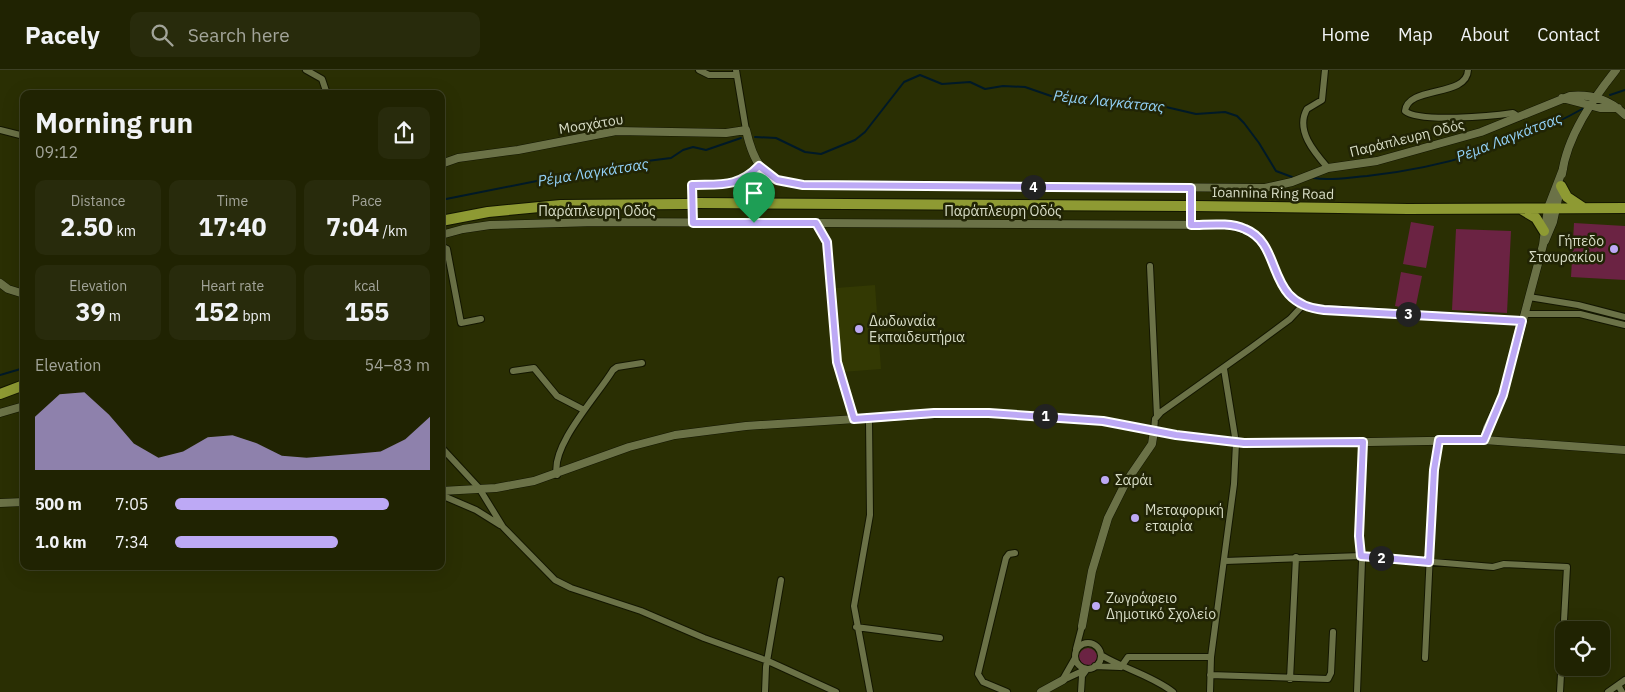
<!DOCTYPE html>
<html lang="en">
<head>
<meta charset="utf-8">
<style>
  :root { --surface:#202302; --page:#282b0c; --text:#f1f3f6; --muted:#a2a499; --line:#3d4024; --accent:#bda9f5 }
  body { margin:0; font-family:"IBM Plex Sans",sans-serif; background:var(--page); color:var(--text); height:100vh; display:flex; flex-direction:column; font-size:19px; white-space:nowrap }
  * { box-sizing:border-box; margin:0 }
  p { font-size:16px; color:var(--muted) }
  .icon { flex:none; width:28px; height:28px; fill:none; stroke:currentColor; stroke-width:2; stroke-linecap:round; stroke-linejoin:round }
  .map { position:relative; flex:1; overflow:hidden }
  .sheet { position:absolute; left:20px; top:20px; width:425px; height:480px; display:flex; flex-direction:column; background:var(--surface); border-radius:10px; box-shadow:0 5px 20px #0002,0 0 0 1px var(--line) }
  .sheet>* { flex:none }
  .fabs { position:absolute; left:1555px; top:551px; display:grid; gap:10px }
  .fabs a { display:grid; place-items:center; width:55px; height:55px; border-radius:10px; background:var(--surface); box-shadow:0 5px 20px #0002,0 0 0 1px var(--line); font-size:25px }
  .pin { position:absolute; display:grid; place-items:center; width:42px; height:42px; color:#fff; margin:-51px -21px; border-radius:50% 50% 50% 0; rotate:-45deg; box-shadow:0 0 5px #0007 }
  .pin .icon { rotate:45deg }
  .km { position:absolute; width:25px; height:25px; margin:-12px; border-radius:50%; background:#222; color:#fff; font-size:14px; line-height:25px; text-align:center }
  .round { display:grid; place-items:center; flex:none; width:52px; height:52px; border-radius:10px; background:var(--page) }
  .headline { display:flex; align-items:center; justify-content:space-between; height:85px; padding:0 15px }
  h1 { font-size:28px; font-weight:800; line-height:38px }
  .metrics { display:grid; grid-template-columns:repeat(3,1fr); gap:8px; height:85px; padding:5px 15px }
  .metrics div { display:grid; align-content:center; border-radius:10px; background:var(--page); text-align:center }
  .metrics b { font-size:25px; font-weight:800 }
  .metrics small { font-size:14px; font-weight:400 }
  .metrics p { font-size:14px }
  .chart { height:140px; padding:10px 15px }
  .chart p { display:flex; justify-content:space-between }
  .chart svg { width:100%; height:90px; margin-top:5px; fill:var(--accent); opacity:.7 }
  ul { padding:0 15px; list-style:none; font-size:16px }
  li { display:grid; grid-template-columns:80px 60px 1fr; align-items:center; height:38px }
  li i { height:12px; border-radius:6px; background:var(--accent) }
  header { display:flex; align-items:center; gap:30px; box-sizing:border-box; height:70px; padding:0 25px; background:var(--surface); border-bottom:1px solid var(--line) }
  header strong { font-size:24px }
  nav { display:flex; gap:28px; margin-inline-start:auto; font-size:18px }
  .search { width:350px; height:45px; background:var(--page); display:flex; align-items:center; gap:12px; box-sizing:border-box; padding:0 18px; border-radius:10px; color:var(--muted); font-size:19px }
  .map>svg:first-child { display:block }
  .built { fill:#333903 }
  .green { fill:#6b2343 }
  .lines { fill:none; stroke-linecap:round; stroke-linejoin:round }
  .stream { stroke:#001927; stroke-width:2 }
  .minor-casing { stroke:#131600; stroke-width:8 }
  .tertiary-casing { stroke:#131600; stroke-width:9 }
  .trunk-casing { stroke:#131600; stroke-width:12 }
  .minor { stroke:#6b7247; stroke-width:6 }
  .tertiary { stroke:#6b7247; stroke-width:8 }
  .trunk { stroke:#8e9a33; stroke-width:10 }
  .trunk-bridge-casing { stroke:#131600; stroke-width:12; stroke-linecap:butt }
  .trunk-bridge { stroke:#8e9a33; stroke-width:10 }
  .route-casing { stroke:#fff; stroke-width:10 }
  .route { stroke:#bda9f5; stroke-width:6 }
  .poi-dot { fill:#bda9f5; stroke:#212405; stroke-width:2 }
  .labels { text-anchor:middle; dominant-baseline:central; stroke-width:5; stroke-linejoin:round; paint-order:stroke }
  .street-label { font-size:14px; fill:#d8ddc6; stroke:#212405 }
  .poi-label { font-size:14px; fill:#d8ddc6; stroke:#212405; text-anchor:start }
  .water-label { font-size:15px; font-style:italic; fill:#93d2f8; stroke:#212405 }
</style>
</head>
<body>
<header>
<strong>Pacely</strong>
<div class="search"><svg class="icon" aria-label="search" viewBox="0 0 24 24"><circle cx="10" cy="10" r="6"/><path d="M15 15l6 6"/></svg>Search here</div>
<nav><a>Home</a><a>Map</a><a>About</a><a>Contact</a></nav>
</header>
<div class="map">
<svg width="1625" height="622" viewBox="0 0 1625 622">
  <rect width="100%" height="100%" fill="#2a2f03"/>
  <path class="built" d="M875 215 881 299 842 302 836 218Z"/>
  <path class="green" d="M1411 152 1434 156 1426 198 1403 194Z
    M1574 153 1625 156V210L1571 207Z
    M1456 159 1511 161 1507 243 1452 240Z
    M1401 202 1422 206 1415 240 1395 236Z
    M1079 587a9 9 0 1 1 18 0a9 9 0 1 1-18 0Z"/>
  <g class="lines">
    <path class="stream" d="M1610 25 1625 20
      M755 67 776 68 805 82 821 84 855 70 865 62 904 12 920 5 942 14 970 12 985 19 1003 16 1025 17 1051 26 1166 37 1196 44 1225 42 1237 46 1244 53 1259 73 1276 101 1292 107
      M1314 108C1331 111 1350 107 1367 106 1442 98 1518 75 1584 38
      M441 130 607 97H631L647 91 671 88 683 80 693 77 706 80 741 68
      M0 305 24 298"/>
    <g class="minor-casing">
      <path id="minor" d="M306 0 322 9 327 24
        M699 0 709 5H736
        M736 0 746 60
        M1325 0 1322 30 1307 39C1295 60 1314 82 1328 98
        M1468 0C1467 28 1408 15 1405 41 1419 53 1493 46 1513 43L1519 47
        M0 60 24 66
        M693 153 692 115C720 114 739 119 759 95
        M816 153 827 172 837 292 854 349
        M441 176 447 179 461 253 481 249
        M1150 196 1157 346
        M1529 227 1578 235 1625 247
        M1524 244H1580L1625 255
        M513 301 534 298 557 326 584 340
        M869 349 870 445 854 536 870 622
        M1154 361 1155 349 1161 342 1251 278 1290 249 1303 235
        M441 377 479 418 503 457 555 510 571 518 641 541 704 568 768 591 836 622
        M557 405C550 376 598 325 613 300L617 297 642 293
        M441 425 476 440 500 455
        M1225 491 1361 486 1493 497 1504 494 1567 497 1560 622
        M856 557 940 568
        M1075 586a13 13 0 1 1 26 0a13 13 0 1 1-26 0Z
        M1076 579 1082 556
        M1101 585C1124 599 1151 605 1173 622
        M1425 588 1434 400 1439 371
        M1095 596 1120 597
        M1121 597 1128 587H1211
        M1210 605 1328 609 1331 603 1333 562
        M1063 609 1075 588
        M1290 609 1296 487
        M1063 610 1087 599
        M1618 615 1622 622
        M765 622 766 597 781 510
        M1007 622 983 612 978 604 1006 488 1009 484 1015 483
        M1081 622 1082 606 1087 599
        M1210 622 1211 587 1234 414 1236 373 1224 299
        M1357 622 1362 491 1359 466 1363 372
        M1608 622 1625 610"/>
    </g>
    <g class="tertiary-casing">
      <path id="tertiary" d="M1562 28 1600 38H1618
        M441 94 458 88 518 80 616 61 726 63 746 60C753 91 762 109 795 114L1265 118 1292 112 1328 98 1377 91 1481 62 1570 26C1591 24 1610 30 1625 45
        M1562 104C1567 66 1593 29 1616 0
        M1191 118V155
        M441 165 463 159 490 155 596 152 1225 155C1286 160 1261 221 1311 238L1522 251
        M1545 171 1553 152 1561 115
        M0 213 8 219 24 224
        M0 343 24 336
        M1484 370 1487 358 1503 325 1543 175 1548 138 1563 99
        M441 421 496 418 534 411 629 377 675 365 746 356 950 343H989L1103 351 1176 365 1255 374 1484 370 1625 380
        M0 433 24 432
        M1082 556 1092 501 1108 448 1126 412 1152 374 1154 361
        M1041 622 1063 610"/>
    </g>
    <g class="trunk-casing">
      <path id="trunk" d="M1561 116 1567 127 1582 137
        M698 133 1185 136
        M1194 136 1408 139 1625 138
        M1521 139 1536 148 1544 161
        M441 151 488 142 561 135 686 134
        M0 324 24 315"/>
    </g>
    <use href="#minor" class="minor"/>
    <use href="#tertiary" class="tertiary"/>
    <use href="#trunk" class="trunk"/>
    <g class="trunk-bridge-casing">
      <path id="trunk-bridge" d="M686 134 698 133
        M1185 136H1194"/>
    </g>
    <use href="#trunk-bridge" class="trunk-bridge"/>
  </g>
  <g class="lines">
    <g class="route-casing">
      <path id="route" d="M759 96 777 110 803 115 1191 118V155C1208 155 1229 152 1245 159 1285 175 1263 234 1324 240L1522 251 1503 325 1484 370H1439L1434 400 1429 492 1361 486 1359 466 1363 372 1244 373 1176 365 1103 351 989 343H934L854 349 837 292 827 172 816 153H693L692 115C720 114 738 118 759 96Z"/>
    </g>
    <use href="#route" class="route"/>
  </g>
  <g class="poi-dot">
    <circle cx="1614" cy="179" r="5"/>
    <circle cx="859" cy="259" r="5"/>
    <circle cx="1105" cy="410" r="5"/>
    <circle cx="1135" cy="448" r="5"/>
    <circle cx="1096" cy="536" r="5"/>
  </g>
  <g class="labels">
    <g class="street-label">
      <text transform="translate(591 54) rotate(-9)">Μοσχάτου</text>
      <text transform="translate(1407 68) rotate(-14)">Παράπλευρη Οδός</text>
      <text transform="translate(1273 123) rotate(1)">Ioannina Ring Road</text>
      <text x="597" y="141">Παράπλευρη Οδός</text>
      <text x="1003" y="141">Παράπλευρη Οδός</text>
    </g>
    <g class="poi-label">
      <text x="1604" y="171" text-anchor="end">Γήπεδο<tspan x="1604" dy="16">Σταυρακίου</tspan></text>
      <text x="869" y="251">Δωδωναία<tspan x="869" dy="16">Εκπαιδευτήρια</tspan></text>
      <text x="1115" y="410">Σαράι</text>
      <text x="1145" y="440">Μεταφορική<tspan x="1145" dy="16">εταιρία</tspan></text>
      <text x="1106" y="528">Ζωγράφειο<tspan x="1106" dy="16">Δημοτικό Σχολείο</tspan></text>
    </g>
    <g class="water-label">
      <text transform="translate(1109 31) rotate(6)">Ρέμα Λαγκάτσας</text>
      <text transform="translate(1509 67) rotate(-21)">Ρέμα Λαγκάτσας</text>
      <text transform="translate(593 102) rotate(-9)">Ρέμα Λαγκάτσας</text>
    </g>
  </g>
</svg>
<div class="fabs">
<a><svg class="icon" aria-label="locate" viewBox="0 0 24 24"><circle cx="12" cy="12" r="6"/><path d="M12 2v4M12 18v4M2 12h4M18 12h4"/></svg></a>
</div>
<div class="pin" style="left:754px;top:153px;background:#1e9e55"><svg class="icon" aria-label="arrive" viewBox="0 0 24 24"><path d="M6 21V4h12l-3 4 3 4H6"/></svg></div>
<b class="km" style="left:1045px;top:346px">1</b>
<b class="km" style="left:1381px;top:488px">2</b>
<b class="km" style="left:1408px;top:244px">3</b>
<b class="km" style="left:1033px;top:117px">4</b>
<section class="sheet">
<div class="headline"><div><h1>Morning run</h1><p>09:12</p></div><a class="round"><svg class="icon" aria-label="share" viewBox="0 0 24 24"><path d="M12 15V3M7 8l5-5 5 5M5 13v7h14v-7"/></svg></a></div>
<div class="metrics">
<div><p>Distance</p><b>2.50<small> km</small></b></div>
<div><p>Time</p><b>17:40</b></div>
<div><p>Pace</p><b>7:04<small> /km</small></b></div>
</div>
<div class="metrics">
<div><p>Elevation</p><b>39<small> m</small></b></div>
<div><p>Heart rate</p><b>152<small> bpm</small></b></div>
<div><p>kcal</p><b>155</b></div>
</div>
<div class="chart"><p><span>Elevation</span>54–83 m</p>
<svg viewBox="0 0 160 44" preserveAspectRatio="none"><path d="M0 44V18L10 7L20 6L30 17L40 31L50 38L60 35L70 28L80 27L90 31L100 37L110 38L120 37L130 36L140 35L150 29L160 18V44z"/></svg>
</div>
<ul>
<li><b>500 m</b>7:05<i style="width:84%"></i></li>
<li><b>1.0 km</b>7:34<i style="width:64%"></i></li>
</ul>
</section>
</div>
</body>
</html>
